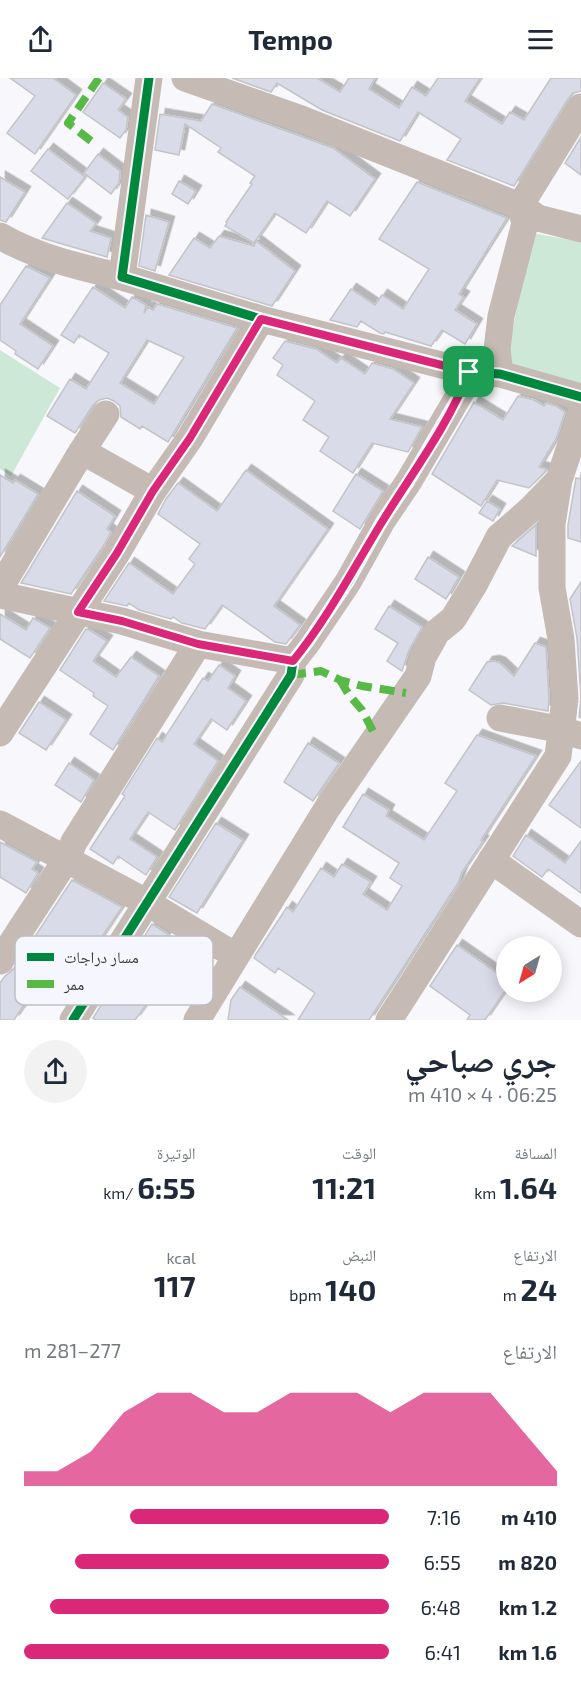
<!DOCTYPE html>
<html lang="ar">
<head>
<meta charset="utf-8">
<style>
  :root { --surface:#fff; --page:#f2f2f3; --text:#1f2937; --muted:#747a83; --accent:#db2777 }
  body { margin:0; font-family:"Exo 2","Noto Naskh Arabic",sans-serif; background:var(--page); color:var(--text); direction:rtl; height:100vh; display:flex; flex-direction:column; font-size:22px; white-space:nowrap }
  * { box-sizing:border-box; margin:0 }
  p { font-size:20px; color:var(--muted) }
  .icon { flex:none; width:33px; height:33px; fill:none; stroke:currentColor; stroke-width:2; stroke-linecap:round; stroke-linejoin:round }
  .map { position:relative; height:942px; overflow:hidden; direction:ltr }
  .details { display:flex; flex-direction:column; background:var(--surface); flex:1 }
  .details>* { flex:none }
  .needle { width:39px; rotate:217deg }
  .controls { position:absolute; left:496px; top:858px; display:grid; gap:12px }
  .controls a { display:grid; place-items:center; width:66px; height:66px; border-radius:50%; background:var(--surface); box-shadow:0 3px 15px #0003; font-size:30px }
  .pin { position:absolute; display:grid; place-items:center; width:51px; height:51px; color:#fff; margin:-26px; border-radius:12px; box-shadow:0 3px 9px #0006 }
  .round { display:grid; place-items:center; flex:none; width:63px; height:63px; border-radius:32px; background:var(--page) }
  .overview { display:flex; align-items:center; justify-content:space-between; height:102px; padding:0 24px }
  h1 { font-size:33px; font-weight:700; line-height:45px }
  .metrics { display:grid; grid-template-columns:repeat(3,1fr); gap:9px; height:102px; padding:6px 24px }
  .metrics div { display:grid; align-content:center }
  .metrics b { font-size:30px; font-weight:700 }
  .metrics small { font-size:16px; font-weight:400 }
  .metrics p { font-size:16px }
  .chart { height:168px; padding:12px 24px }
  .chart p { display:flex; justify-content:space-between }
  .chart svg { width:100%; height:108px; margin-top:6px; fill:var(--accent); opacity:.7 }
  ul { padding:0 24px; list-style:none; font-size:20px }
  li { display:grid; grid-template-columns:96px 72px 1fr; align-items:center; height:45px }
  li i { height:15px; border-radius:8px; background:var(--accent) }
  header { display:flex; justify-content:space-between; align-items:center; height:78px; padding:0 24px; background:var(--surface); font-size:27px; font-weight:700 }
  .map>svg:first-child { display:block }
  .green { fill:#cee8d7 }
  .building { fill:#dadbe8; stroke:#c3c4c8; stroke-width:1.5; fill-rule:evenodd; filter:url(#shadow) }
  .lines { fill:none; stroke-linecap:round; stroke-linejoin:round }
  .minor { stroke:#c5bbb4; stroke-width:27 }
  .quiet { stroke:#58b947; stroke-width:8; stroke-dasharray:15 8; stroke-linecap:butt }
  .cycleway-casing { stroke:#f6f7fe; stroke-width:13 }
  .cycleway { stroke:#00873e; stroke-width:9 }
  .route-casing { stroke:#fff; stroke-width:12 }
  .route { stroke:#db2777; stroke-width:8 }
  .key { fill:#f6f7fe; stroke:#bebfc5; stroke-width:1.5 }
  .key-label { font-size:16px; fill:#3b3c40 }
</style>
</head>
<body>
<header><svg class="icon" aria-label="menu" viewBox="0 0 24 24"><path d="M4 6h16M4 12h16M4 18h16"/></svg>Tempo<svg class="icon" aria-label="share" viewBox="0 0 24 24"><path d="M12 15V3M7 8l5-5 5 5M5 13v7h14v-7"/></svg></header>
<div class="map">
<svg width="581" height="942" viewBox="0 0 581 942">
  <defs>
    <filter id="shadow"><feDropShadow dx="5.5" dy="-5.5" stdDeviation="0" flood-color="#0004"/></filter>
  </defs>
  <rect width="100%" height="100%" fill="#f8f8fc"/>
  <path class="green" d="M533 155 581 164V309L514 291 508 272Z
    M0 272 60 310 11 398 0 391Z"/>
  <path class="building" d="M10 0H53L76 17 35 76 7 55 35 18Z
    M232 0H317L340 14 349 0H375L369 11 399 30 412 9 426 18 438 0H480L465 23 502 46 510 34 524 42 551 0H581V13L573 15 568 21 514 108 447 82 461 61 418 34 400 63 322 32 277 5 271 14Z
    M103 5 126 21 118 32 128 39 126 52 120 60 83 34Z
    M212 26 333 70 375 101 350 138 327 123 306 155 275 135 254 165 225 148 227 145 226 144 252 106 250 105 255 98 218 74 221 70 185 46 179 77 155 72 160 36 201 43Z
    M581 59V97L565 85Z
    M48 71 85 99 68 121 31 93Z
    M98 76 120 93 119 105 111 116 84 95Z
    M0 99 25 114 6 144 0 142Z
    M179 103 196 113 188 126 172 116Z
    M417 104 507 140 459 216 464 219 455 232 477 246 465 266 442 252 431 268 385 254 384 256 380 255 361 243 357 249 330 242 351 211 375 227 382 217 403 231 429 191 379 161Z
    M67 125 96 145 90 153 111 160 107 179 42 160Z
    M146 137 169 144 155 193 139 188Z
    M219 158 254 168 256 163 295 193 272 228 169 197 194 160 210 170Z
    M26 188 50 200 20 246 53 268 38 291 15 276 16 273 0 262V227Z
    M93 209 125 230 132 219 146 227 144 235 148 229 153 232 157 226 237 250 168 364 142 348 140 351 121 339 120 328 114 323 107 320 99 322 93 327 75 355 47 338 70 301 86 311 109 275 79 257 74 265 61 257ZM147 262 184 279 154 326 120 305Z
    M285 263 316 271 337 285 341 280 365 296 372 285 393 291 414 305 390 341 422 349 408 374 372 365 353 395 320 373 329 359 303 342 315 323 277 297 283 287 273 280Z
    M518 318 534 322 544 328 546 325 556 328 565 334 556 361 539 389 546 391 545 394 529 410 497 402 481 428 432 396 474 324 503 342Z
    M246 392 328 451 274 528 300 547 286 566 275 564 222 527 205 551 182 545 173 539 171 541 139 532 129 525 127 528 104 523 129 485 173 516 195 486 189 481 200 466 158 436 166 421 178 405 217 433Z
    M356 396 383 413 360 451 333 433Z
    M0 397 13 405 15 402 38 416 0 479Z
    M576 400 581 401V464L568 460V447Z
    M77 413 115 438 107 451 111 454 104 467 71 516 21 505Z
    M487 423 500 431 493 443 479 435Z
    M536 447V478L512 468Z
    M428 479 459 499 446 521 415 501Z
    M581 504V640L579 639 581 620 577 560 570 521Z
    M389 528 422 549 409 572 402 593 387 583 398 565 375 551Z
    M0 536 26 552 33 540 50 550 30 580 0 561Z
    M86 551 91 553 107 563 93 583 116 599 131 579 159 598 113 672 90 656 108 628 93 618 94 615 60 592Z
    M535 565 546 569 549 621 548 633 503 625 491 627 469 612 487 584 494 583 500 585 514 598Z
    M219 587 235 598 228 610 246 623 227 652 211 641 194 666 218 683 175 752 148 734 130 761 157 779 146 797 118 778 113 786 90 771 125 718 122 716 157 660 162 664 203 600 208 603Z
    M39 624 66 642 46 672 19 655Z
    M477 657 536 678 481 762 483 763 462 794 458 805 369 942H298L315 915 278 890 275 895 254 880 256 876 287 829 293 834 321 790 334 799 342 786 371 804 363 816 387 832 402 808 390 800 399 785 343 749 363 716 389 732 386 738 424 762 457 713 445 705Z
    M308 665 339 685 313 723 284 704Z
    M581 683V750L549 727Z
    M69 685 94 702 81 724 55 707Z
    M216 745 243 762 197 835 169 819Z
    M526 757 565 785 581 763V815L548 791 542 799 513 778Z
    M0 764 37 784 32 791 38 795 26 815 0 799Z
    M72 802 122 829 95 869 91 877 94 879 67 922 42 905 25 929 23 928 14 942H0V905L5 898 13 892Z
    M152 846 168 856 136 906 153 917 135 942H96L93 940Z
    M457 867 507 902V910L485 942H467L470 937 430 908Z
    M240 909 288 942H228L231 922Z"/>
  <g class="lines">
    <path class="minor" d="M149 0 122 199 261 241 469 294 500 296 581 319
      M185 0 304 42 520 128 538 140 581 151
      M0 158C38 180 80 189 122 199
      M500 296 497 271 501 238 525 145 520 128 581 29
      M82 373 153 413
      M0 510 82 373 106 336
      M0 517 122 543 198 566 293 583
      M500 640 563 652 581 658
      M0 655 117 475 153 413 190 360 261 241
      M0 746 146 824 236 878
      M491 782 581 846
      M0 883 66 782 74 764 198 566
      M73 942 291 597 293 583 307 565 348 504 382 443 409 403 461 314 469 294
      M197 942 328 729 418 598 423 579 437 554 453 541 474 507 499 459 531 431 559 402
      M389 942 558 678 565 621 561 561 552 510V446L559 402 581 336"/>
    <path class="quiet" d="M91 63 68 45 99 0
      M291 597 321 593 340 602 362 608 406 615
      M340 602 349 617 362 632 376 659"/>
    <g class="cycleway-casing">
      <path id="cycleway" d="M149 0 122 199 261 241 469 294 500 296 581 319
        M73 942 291 597 293 583 307 565 348 504 382 443 409 403 461 314 469 294"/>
    </g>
    <use href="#cycleway" class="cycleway"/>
  </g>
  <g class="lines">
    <g class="route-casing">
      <path id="route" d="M261 241 469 294C448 348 412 395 382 444 353 491 328 540 293 583L198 566 122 543 78 534 117 475 153 413 190 360Z"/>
    </g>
    <use href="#route" class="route"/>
  </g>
  <rect x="15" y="858" width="198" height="69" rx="9" class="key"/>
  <rect x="27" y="875" width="27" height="8" fill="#00873e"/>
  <rect x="27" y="902" width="27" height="8" fill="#58b947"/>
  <g class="key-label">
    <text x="64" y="885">مسار دراجات</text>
    <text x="64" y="912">ممر</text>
  </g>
</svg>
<div class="controls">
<a><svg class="needle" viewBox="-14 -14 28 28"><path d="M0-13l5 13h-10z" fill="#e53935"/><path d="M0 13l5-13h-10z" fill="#747a83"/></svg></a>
</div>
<div class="pin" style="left:469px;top:294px;background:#1e9e55"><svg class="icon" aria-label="arrive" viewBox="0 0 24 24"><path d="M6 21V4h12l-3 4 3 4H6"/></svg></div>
</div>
<section class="details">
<div class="overview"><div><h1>جري صباحي</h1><p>06:25 · 4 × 410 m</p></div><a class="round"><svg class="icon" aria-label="share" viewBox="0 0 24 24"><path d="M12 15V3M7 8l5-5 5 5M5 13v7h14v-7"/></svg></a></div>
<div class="metrics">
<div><p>المسافة</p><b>1.64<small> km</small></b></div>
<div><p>الوقت</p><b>11:21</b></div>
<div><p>الوتيرة</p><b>6:55<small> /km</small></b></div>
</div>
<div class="metrics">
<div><p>الارتفاع</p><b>24<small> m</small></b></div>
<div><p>النبض</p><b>140<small> bpm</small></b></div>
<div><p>kcal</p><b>117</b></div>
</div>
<div class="chart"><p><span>الارتفاع</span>277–281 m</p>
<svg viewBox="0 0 160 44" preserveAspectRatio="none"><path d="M0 44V38L10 38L20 30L30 14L40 6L50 6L60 14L70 14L80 6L90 6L100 6L110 14L120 6L130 6L140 6L150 22L160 38V44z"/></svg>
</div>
<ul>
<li><b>410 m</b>7:16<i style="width:71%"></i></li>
<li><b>820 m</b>6:55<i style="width:86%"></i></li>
<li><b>1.2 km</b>6:48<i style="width:93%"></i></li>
<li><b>1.6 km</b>6:41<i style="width:100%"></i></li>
</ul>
</section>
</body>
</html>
